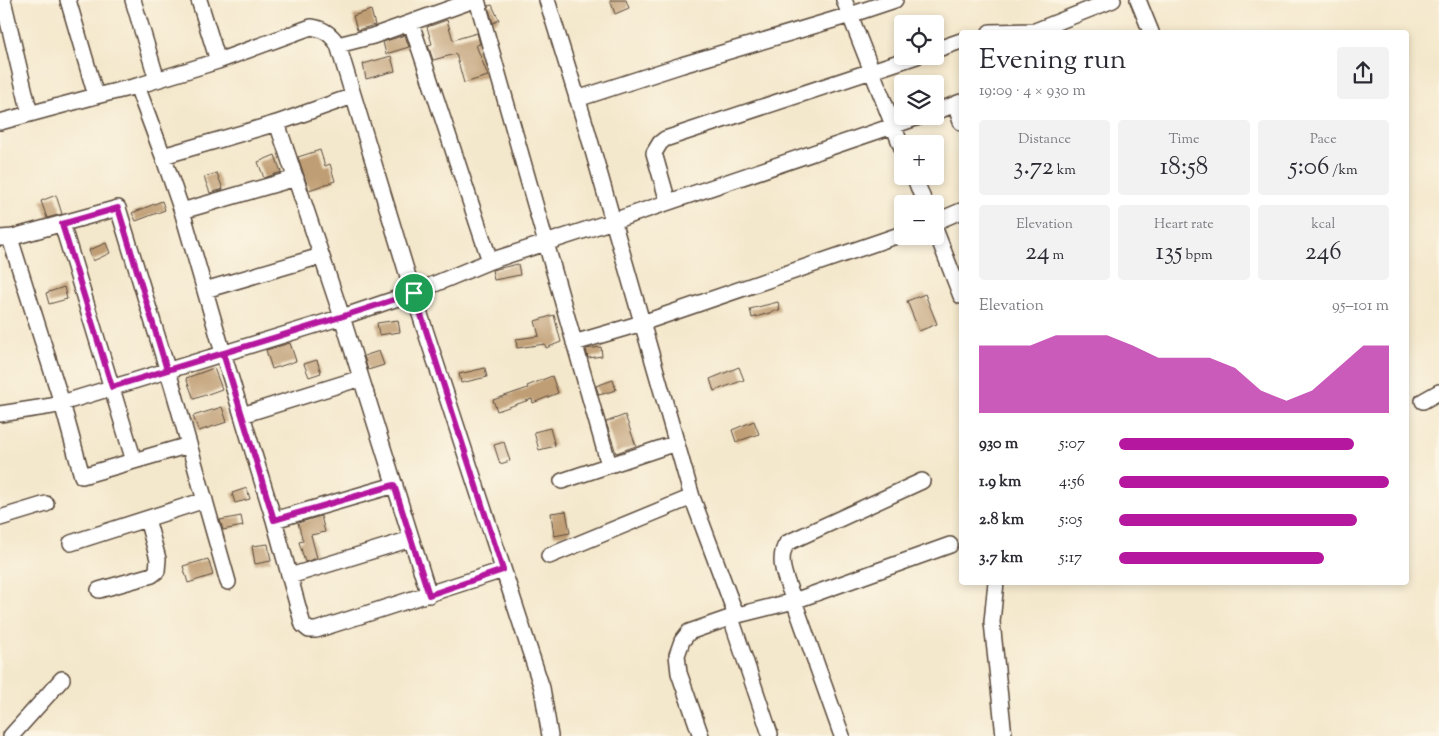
<!DOCTYPE html>
<html lang="en">
<head>
<meta charset="utf-8">
<style>
  :root { --surface:#fff; --page:#f2f2f3; --text:#2b2b33; --muted:#7c7c81; --accent:#b5179e }
  body { margin:0; font-family:"Sorts Mill Goudy",serif; background:var(--page); color:var(--text); height:100vh; display:flex; flex-direction:column; font-size:19px; white-space:nowrap }
  * { box-sizing:border-box; margin:0 }
  p { font-size:16px; color:var(--muted) }
  .icon { flex:none; width:28px; height:28px; fill:none; stroke:currentColor; stroke-width:2; stroke-linecap:round; stroke-linejoin:round }
  .map { position:relative; flex:1; overflow:hidden }
  .side { position:absolute; left:959px; top:30px; width:450px; height:555px; display:flex; flex-direction:column; background:var(--surface); border-radius:5px; box-shadow:0 2px 8px #0003 }
  .side>* { flex:none }
  .controls { position:absolute; left:894px; top:15px; display:grid; gap:10px }
  .controls a { display:grid; place-items:center; width:50px; height:50px; border-radius:5px; background:var(--surface); box-shadow:0 2px 8px #0003; font-size:25px }
  .pin { position:absolute; display:grid; place-items:center; width:42px; height:42px; color:#fff; margin:-21px; border:2px solid #fff; border-radius:50%; box-shadow:0 1px 5px #0007 }
  .round { display:grid; place-items:center; flex:none; width:52px; height:52px; border-radius:5px; background:var(--page) }
  .overview { display:flex; align-items:center; justify-content:space-between; height:85px; padding:0 20px }
  h1 { font-size:28px; font-weight:600; line-height:38px }
  .stats { display:grid; grid-template-columns:repeat(3,1fr); gap:8px; height:85px; padding:5px 20px }
  .stats div { display:grid; align-content:center; border-radius:5px; background:var(--page); text-align:center }
  .stats b { font-size:25px; font-weight:600 }
  .stats small { font-size:14px; font-weight:400 }
  .stats p { font-size:14px }
  .chart { height:140px; padding:10px 20px }
  .chart p { display:flex; justify-content:space-between }
  .chart svg { width:100%; height:90px; margin-top:5px; fill:var(--accent); opacity:.7 }
  ul { padding:0 20px; list-style:none; font-size:16px }
  li { display:grid; grid-template-columns:80px 60px 1fr; align-items:center; height:38px }
  li i { height:12px; border-radius:6px; background:var(--accent) }
  .map>svg:first-child { display:block }
  .building { fill:#c09e74 }
  .lines { fill:none; stroke-linecap:round; stroke-linejoin:round }
  .minor-casing { stroke:#574638; stroke-width:18 }
  .minor { stroke:#fff; stroke-width:15 }
  .route-casing { stroke:#fff; stroke-width:10 }
  .route { stroke:#b5179e; stroke-width:6 }
</style>
</head>
<body>
<div class="map">
<svg width="1439" height="736" viewBox="0 0 1439 736">
  <rect width="100%" height="100%" fill="#fcf5e5"/>
  <filter id="ink" filterUnits="userSpaceOnUse"><feTurbulence type="fractalNoise" baseFrequency=".02" numOctaves="2"/><feDisplacementMap in="SourceGraphic" scale="10" xChannelSelector="R" yChannelSelector="G"/><feConvolveMatrix kernelMatrix="1 2 1 2 8 2 1 2 1" color-interpolation-filters="sRGB"/></filter>
  <filter id="wash" filterUnits="userSpaceOnUse"><feTurbulence type="fractalNoise" baseFrequency=".0096" numOctaves="4" result="noise"/><feDisplacementMap in="SourceGraphic" scale="20" xChannelSelector="R" yChannelSelector="G"/><feGaussianBlur stdDeviation="1.12" result="paint"/><feColorMatrix in="noise" values="0 0 0 0 0 0 0 0 0 0 0 0 0 0 0 0 0 1.4 0 .05"/><feComposite in="paint" operator="in"/></filter>
  <g filter="url(#wash)">
    <rect width="100%" height="100%" fill="#f4e8cc"/>
    <g id="blocks">
      <path class="building" d="M610 0H626L629 8 615 14Z
        M492 5 499 20 493 23 488 6Z
        M371 10 375 25 357 30 353 16Z
        M447 20 453 40 477 33 480 44 476 45 488 76 464 83 456 54 433 60 428 45 432 44 427 27Z
        M405 35 409 47 386 54 383 42Z
        M391 56 395 71 366 79 363 64Z
        M320 150 325 166 330 164 335 181 309 190 298 157Z
        M275 155 281 172 264 178 258 162Z
        M217 173 223 189 210 193 204 177Z
        M56 195 62 214 47 218 41 201Z
        M162 201 165 210 136 221 132 213Z
        M106 243 110 253 93 261 89 250Z
        M518 264 520 275 494 280 492 270Z
        M64 287 67 299 49 304 46 293Z
        M925 294 937 324 919 331 907 301Z
        M778 302 780 310 752 318 750 309Z
        M554 315 561 342 546 348 545 344 517 348 516 339 539 336 535 321Z
        M398 320 400 332 379 335 377 323Z
        M290 343 296 361 272 369 266 350Z
        M601 347 602 356 588 358 586 349Z
        M379 351 384 365 368 370 364 356Z
        M317 360 321 373 309 377 304 364Z
        M739 367 744 380 714 391 710 379Z
        M214 368 222 389 194 399 186 378Z
        M485 368 487 377 461 383 459 374Z
        M552 376 558 393 533 403 532 399 497 411 493 400 528 388 527 386Z
        M613 380 616 390 599 395 596 386Z
        M222 407 227 422 199 431 193 416Z
        M625 415 636 446 616 453 606 422Z
        M754 421 759 434 736 442 732 430Z
        M550 428 555 446 539 450 534 432Z
        M504 442 510 461 500 464 494 445Z
        M247 488 250 499 235 503 232 493Z
        M566 511 570 533 554 536 551 513Z
        M241 516 243 526 223 530 220 520Z
        M321 516 325 532 311 535 317 558 305 562 299 542 303 541 298 523Z
        M268 544 271 561 255 564 252 546Z
        M208 559 213 575 188 583 183 566Z"/>
    </g>
  </g>
  <g filter="url(#ink)">
    <use href="#blocks" fill-opacity="0" stroke="#574638" stroke-width="1"/>
    <g class="lines">
      <g class="minor-casing">
        <path id="minor" d="M3 0 30 114
          M68 0 96 96
          M133 0 157 80
          M199 0 218 61
          M477 0 609 465
          M547 0 587 130 692 497 733 607 738 615 794 601 842 736
          M844 0 902 148
          M1138 0 1151 32
          M411 23 490 261
          M990 32 1035 31 1113 0
          M338 45 373 36 474 0
          M935 50 961 41
          M137 86 163 156 182 211 223 353 274 520 303 625 309 630H316L503 570
          M577 99 682 65 850 15 895 0
          M955 104 961 122
          M935 112 961 102
          M0 122 96 96 137 86 218 61 311 27C324 29 331 34 338 45L413 293 542 688 550 736
          M277 123 342 317 429 595
          M163 156 277 123 353 96
          M914 176 925 204
          M668 202 654 153 660 143 665 139 917 56
          M182 211 296 178
          M935 222 961 211
          M62 224 134 461
          M935 229 961 296
          M0 238 13 237 118 208 173 388 228 582
          M10 238 62 403 82 476 189 445
          M205 290 321 256
          M574 343 642 323 902 234
          M1423 401 1439 392
          M0 414 52 406 342 317 413 293 490 261 613 221 922 116
          M242 415 361 378
          M562 481 676 443
          M922 481 787 543C775 561 788 583 794 601L950 545
          M0 518 46 504
          M274 520 395 485
          M71 543 205 500
          M549 556 692 497
          M290 576 411 539
          M996 582 992 622 1004 736
          M99 590 152 575 157 571 158 559 147 519
          M731 618 770 734
          M11 736 62 679
          M701 736 679 673 677 655 682 641 689 632 738 615"/>
      </g>
      <use href="#minor" class="minor"/>
    </g>
  </g>
  <g class="lines" filter="url(#ink)">
    <g class="route-casing">
      <path id="route" d="M414 293C314 327 212 356 112 387L62 224 118 208 167 370 223 353 274 520 394 485 429 595 503 570 414 293"/>
    </g>
    <use href="#route" class="route"/>
  </g>
</svg>
<div class="controls">
<a><svg class="icon" aria-label="locate" viewBox="0 0 24 24"><circle cx="12" cy="12" r="6"/><path d="M12 2v4M12 18v4M2 12h4M18 12h4"/></svg></a>
<a><svg class="icon" aria-label="layers" viewBox="0 0 24 24"><path d="M12 4l9 5-9 5-9-5zM3 14l9 5 9-5"/></svg></a>
<a>+</a>
<a>−</a>
</div>
<div class="pin" style="left:414px;top:293px;background:#1e9e55"><svg class="icon" aria-label="arrive" viewBox="0 0 24 24"><path d="M6 21V4h12l-3 4 3 4H6"/></svg></div>
<section class="side">
<div class="overview"><div><h1>Evening run</h1><p>19:09 · 4 × 930 m</p></div><a class="round"><svg class="icon" aria-label="share" viewBox="0 0 24 24"><path d="M12 15V3M7 8l5-5 5 5M5 13v7h14v-7"/></svg></a></div>
<div class="stats">
<div><p>Distance</p><b>3.72<small> km</small></b></div>
<div><p>Time</p><b>18:58</b></div>
<div><p>Pace</p><b>5:06<small> /km</small></b></div>
</div>
<div class="stats">
<div><p>Elevation</p><b>24<small> m</small></b></div>
<div><p>Heart rate</p><b>135<small> bpm</small></b></div>
<div><p>kcal</p><b>246</b></div>
</div>
<div class="chart"><p><span>Elevation</span>95–101 m</p>
<svg viewBox="0 0 160 44" preserveAspectRatio="none"><path d="M0 44V11L10 11L20 11L30 6L40 6L50 6L60 11L70 17L80 17L90 17L100 22L110 33L120 38L130 33L140 22L150 11L160 11V44z"/></svg>
</div>
<ul>
<li><b>930 m</b>5:07<i style="width:87%"></i></li>
<li><b>1.9 km</b>4:56<i style="width:100%"></i></li>
<li><b>2.8 km</b>5:05<i style="width:88%"></i></li>
<li><b>3.7 km</b>5:17<i style="width:76%"></i></li>
</ul>
</section>
</div>
</body>
</html>
